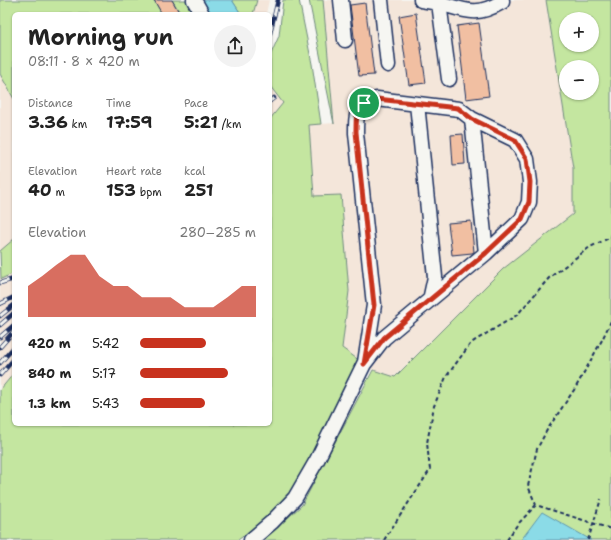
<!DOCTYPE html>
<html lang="en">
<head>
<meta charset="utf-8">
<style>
  :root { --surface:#fff; --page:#f2f2f2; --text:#222; --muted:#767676; --accent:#c8321e }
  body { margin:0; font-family:"Shantell Sans",sans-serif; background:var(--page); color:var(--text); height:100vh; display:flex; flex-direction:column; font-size:15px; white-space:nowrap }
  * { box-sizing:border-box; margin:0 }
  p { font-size:13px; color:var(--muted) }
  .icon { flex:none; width:22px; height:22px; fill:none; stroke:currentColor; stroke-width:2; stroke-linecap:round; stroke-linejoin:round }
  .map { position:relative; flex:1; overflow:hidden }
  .drawer { position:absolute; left:12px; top:12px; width:260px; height:414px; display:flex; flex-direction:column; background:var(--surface); border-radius:6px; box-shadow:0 1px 3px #0004 }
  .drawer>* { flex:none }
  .controls { position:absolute; left:559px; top:12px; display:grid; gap:8px }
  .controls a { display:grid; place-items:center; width:40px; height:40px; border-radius:50%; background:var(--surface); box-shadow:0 1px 3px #0004; font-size:20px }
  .pin { position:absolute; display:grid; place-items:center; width:34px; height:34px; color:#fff; margin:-17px; border:2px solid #fff; border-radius:50%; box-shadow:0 1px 4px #0007 }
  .round { display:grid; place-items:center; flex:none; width:42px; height:42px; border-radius:21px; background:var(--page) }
  .summary { display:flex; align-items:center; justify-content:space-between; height:68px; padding:0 16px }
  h1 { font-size:22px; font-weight:700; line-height:30px }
  .figures { display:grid; grid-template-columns:repeat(3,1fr); gap:6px; height:68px; padding:4px 16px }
  .figures div { display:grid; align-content:center }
  .figures b { font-size:17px; font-weight:700 }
  .figures small { font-size:11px; font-weight:400 }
  .figures p { font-size:11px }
  .chart { height:112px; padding:8px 16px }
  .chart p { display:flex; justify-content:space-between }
  .chart svg { width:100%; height:72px; margin-top:4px; fill:var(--accent); opacity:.7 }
  ul { padding:0 16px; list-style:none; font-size:13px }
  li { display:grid; grid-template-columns:64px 48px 1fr; align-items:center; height:30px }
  li i { height:10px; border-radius:5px; background:var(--accent) }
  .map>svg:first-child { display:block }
  .built { fill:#f4e6da }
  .green { fill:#c4e6a0; stroke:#708a7f; fill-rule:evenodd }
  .water { fill:#8bdbe7; stroke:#5e96b0 }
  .building { fill:#f1bfa2; stroke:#1b2f5e }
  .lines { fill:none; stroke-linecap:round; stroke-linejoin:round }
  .minor-casing { stroke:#1b2f5e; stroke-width:17 }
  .path { stroke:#1b2f5e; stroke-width:2; stroke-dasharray:4 3; stroke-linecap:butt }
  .minor { stroke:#f6f6f2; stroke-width:14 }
  .rail-casing { stroke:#1b2f5e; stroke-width:4.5 }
  .rail { stroke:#f6f6f2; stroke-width:3; stroke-dasharray:9; stroke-linecap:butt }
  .route-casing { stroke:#fff; stroke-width:8 }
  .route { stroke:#c8321e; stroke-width:5 }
</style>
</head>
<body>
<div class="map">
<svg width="611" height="540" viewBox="0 0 611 540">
  <rect width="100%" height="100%" fill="#f6f6f2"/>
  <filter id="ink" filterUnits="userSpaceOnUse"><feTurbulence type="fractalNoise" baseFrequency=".025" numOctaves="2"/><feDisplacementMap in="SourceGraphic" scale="8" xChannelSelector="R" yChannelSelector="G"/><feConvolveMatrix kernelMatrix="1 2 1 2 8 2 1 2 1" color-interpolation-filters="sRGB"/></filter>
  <g filter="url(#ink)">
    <path class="built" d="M0 0H269L266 14H14V373L0 390Z
      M323 0H546L573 168V214L503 269 394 377 373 370 342 348 349 291 341 195 314 197 309 125 334 123Z
      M270 86 283 103 270 119Z"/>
    <path class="green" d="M0 0H154L162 14H14V99L0 74Z
      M172 0H200L208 14H175L179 11Z
      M232 0H257L253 14H241Z
      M283 0H299L312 64 321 124 309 125 314 196 341 195 349 291 342 348 360 361 329 427 290 493 258 525 238 540H0V390L14 373V424H270V119L283 103 270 86V56L279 36Z
      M309 0H323L334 124Z
      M546 0H611V540H263L302 505 373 370 395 377 503 269 573 214V168ZM566 19H592V45H566ZM566 67H592V93H566Z
      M14 239V273L1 279 0 251Z"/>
    <path class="water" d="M200 0H232L241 14H208Z
      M542 512 591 540H521Z"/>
    <path class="building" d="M154 0H172L180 14H162Z
      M365 3 374 75 359 76 350 5Z
      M416 13 426 83 409 85 399 16Z
      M479 23 489 96 466 99 457 26Z
      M463 134 465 164 453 165 451 135Z
      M471 221 474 252 472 253 452 255 448 223Z"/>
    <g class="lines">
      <g class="minor-casing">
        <path id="minor" d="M194 0 202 14
          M341 0 345 40
          M381 0 388 65
          M421 0 439 3 449 79
          M440 0 439 3C467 11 476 17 502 2V0
          M417 104 435 277 430 300
          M365 362 374 305 356 133C356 112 356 105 377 99L459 109 472 119 486 253
          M251 540 272 522 295 498 317 460 364 364 384 338 486 253 522 219 529 202 530 182 527 159 515 140 472 119"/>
      </g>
      <path class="path" d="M611 321 602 340 576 387 547 430 537 449 528 486 536 505 611 529
        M384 540 430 470 427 443 434 406 446 377 471 343 517 315 549 278 590 247 611 237
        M507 540 517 525 536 505
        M588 540 601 499"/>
      <use href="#minor" class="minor"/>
      <g class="rail-casing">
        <path id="rail" d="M270 33 278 0
          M270 101 274 98
          M0 283 14 279
          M0 304 14 297
          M0 316 14 305
          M0 325 14 313
          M0 337 14 325
          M0 347 14 331
          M0 363 14 347
          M0 375 14 359"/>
      </g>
      <use href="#rail" class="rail"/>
    </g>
  </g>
  <g class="lines" filter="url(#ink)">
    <g class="route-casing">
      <path id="route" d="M377 99 458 108 472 119 515 140 527 159 530 182 529 202 522 219 486 253 384 338 364 364 374 305 356 132C356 112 356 105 377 99Z"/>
    </g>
    <use href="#route" class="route"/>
  </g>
</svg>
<div class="controls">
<a>+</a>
<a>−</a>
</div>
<div class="pin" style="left:364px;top:103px;background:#1e9e55"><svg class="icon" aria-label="arrive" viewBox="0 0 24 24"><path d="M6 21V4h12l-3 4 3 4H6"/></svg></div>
<section class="drawer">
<div class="summary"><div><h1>Morning run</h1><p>08:11 · 8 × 420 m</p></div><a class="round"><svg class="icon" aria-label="share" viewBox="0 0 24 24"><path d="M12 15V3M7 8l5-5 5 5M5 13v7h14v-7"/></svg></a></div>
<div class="figures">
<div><p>Distance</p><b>3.36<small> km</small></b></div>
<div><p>Time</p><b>17:59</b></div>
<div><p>Pace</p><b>5:21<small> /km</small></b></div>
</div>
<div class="figures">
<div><p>Elevation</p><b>40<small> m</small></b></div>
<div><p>Heart rate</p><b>153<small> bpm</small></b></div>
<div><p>kcal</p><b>251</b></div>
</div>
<div class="chart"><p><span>Elevation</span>280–285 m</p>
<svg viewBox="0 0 160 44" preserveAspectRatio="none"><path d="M0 44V25L10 19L20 12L30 6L40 6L50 19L60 25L70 25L80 32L90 32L100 32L110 38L120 38L130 38L140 32L150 25L160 25V44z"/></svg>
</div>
<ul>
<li><b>420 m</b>5:42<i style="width:57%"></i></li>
<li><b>840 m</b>5:17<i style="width:76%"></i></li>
<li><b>1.3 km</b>5:43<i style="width:56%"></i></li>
</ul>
</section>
</div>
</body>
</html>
